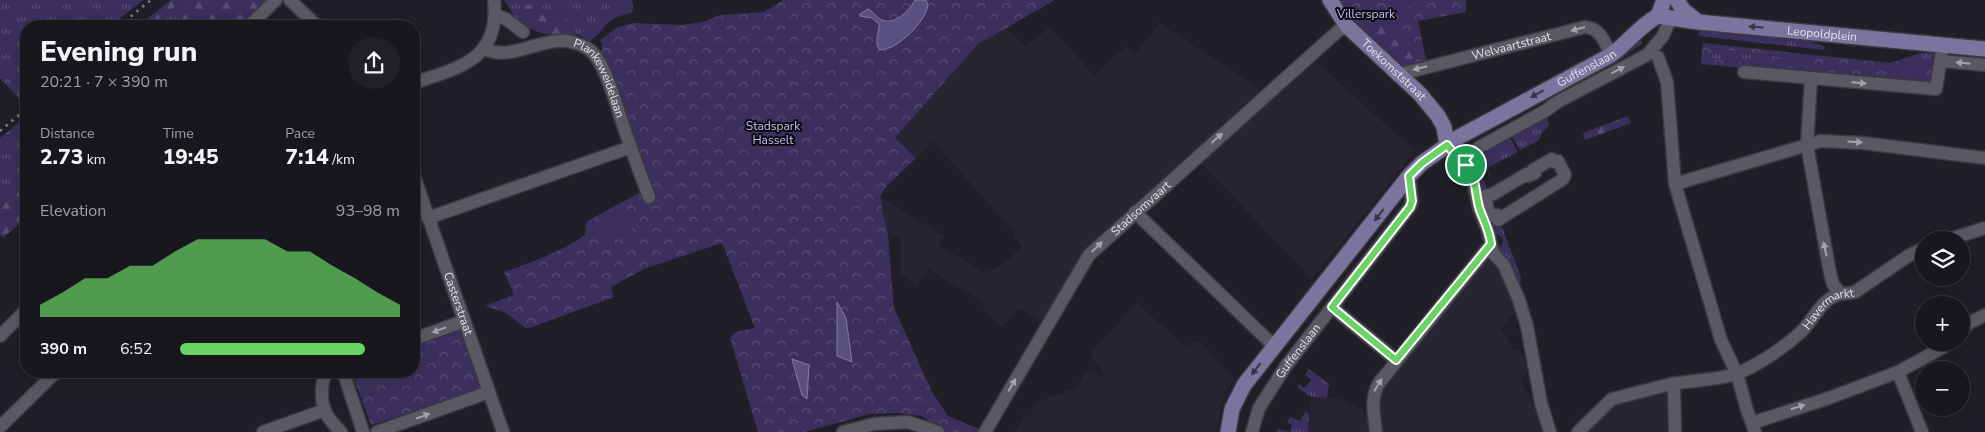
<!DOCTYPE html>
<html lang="en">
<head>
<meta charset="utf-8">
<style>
  :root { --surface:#18171d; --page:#212026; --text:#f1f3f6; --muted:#9f9fa4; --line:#36363b; --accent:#69d464 }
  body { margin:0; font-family:"Nunito Sans",sans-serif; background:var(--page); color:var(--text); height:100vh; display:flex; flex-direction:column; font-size:19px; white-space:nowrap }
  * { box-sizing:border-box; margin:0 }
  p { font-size:16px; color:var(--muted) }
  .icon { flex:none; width:28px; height:28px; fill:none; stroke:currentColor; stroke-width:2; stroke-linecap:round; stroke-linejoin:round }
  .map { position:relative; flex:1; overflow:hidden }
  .sheet { position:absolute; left:20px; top:20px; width:400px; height:358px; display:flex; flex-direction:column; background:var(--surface); border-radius:20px; box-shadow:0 5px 20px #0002,0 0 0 1px var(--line) }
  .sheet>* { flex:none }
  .controls { position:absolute; left:1915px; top:231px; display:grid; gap:10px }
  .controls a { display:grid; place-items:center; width:55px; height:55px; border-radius:50%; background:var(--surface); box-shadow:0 5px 20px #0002,0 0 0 1px var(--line); font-size:25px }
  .pin { position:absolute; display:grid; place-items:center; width:42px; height:42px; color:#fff; margin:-21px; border:2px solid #fff; border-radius:50%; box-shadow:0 1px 5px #0007 }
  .round { display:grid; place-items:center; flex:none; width:52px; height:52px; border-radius:26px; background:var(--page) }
  .headline { display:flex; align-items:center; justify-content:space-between; height:85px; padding:0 20px }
  h1 { font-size:28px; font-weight:800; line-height:38px }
  .metrics { display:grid; grid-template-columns:repeat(3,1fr); gap:8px; height:85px; padding:5px 20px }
  .metrics div { display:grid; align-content:center }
  .metrics b { font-size:21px; font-weight:800 }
  .metrics small { font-size:14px; font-weight:400 }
  .metrics p { font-size:14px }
  .chart { height:140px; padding:10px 20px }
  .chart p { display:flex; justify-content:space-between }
  .chart svg { width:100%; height:90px; margin-top:5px; fill:var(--accent); opacity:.7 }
  ul { padding:0 20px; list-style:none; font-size:16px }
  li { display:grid; grid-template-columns:80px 60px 1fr; align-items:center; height:38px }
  li i { height:12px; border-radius:6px; background:var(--accent) }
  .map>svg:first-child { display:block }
  .built { fill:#282533 }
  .grass { fill:url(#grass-tufts) }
  .forest { fill:url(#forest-firs) }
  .park { fill:url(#park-crowns); fill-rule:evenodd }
  .pitch { fill:#3b305d }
  .water { fill:#594f80; stroke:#827b9f }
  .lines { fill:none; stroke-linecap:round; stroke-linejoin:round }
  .minor-casing { stroke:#39393f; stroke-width:15 }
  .major-casing { stroke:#39393f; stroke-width:18 }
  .minor { stroke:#5a5862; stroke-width:12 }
  .major { stroke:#7c749f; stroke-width:15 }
  .rail { stroke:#7e7d84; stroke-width:2.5; stroke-dasharray:2.5 5; stroke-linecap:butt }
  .oneway { fill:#383447 }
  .oneway2 { fill:#a4a3ab }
  .route-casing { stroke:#fff; stroke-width:10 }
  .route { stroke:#69d464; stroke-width:6 }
  .labels { text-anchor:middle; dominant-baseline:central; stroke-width:4; stroke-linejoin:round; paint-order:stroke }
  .park-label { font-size:12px; fill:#c8bcfb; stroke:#0a090d }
  .street-label { font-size:12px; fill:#e1e1e6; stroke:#0a090d }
</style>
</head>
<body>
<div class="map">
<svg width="1985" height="432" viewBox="0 0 1985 432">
  <defs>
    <pattern id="grass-tufts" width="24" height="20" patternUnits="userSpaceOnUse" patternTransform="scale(1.25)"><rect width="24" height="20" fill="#3b305d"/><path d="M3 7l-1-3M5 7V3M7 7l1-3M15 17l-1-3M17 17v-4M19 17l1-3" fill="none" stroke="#574e74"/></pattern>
    <pattern id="forest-firs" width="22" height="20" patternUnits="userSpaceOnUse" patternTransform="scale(1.25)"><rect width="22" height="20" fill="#3b305d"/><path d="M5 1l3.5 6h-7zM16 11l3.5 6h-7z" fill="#574e74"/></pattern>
    <pattern id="park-crowns" width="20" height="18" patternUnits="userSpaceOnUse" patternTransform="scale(1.25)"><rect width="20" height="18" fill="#3b305d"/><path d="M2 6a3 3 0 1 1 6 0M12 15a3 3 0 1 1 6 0" fill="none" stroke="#574e74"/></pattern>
  </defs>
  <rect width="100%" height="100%" fill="#201f27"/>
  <path class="built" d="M1159 23 1260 90 1094 243 1043 321 1019 309 1002 327 986 313 980 300 928 269 917 285 901 274V239L888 233 880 197 944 236 939 245 984 273 1002 265 1022 247 1014 237 1015 233 933 141 916 158 895 138 978 44 1006 27 1025 47 1050 27 1094 75 1126 46 1136 54Z
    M1316 62 1415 151 1312 279 1200 162Z
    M1487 253 1495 260 1507 285 1516 311 1501 329 1514 351 1519 349 1531 371 1520 378 1546 432H1378L1374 399Z
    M1137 303 1185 346 1199 341 1234 378 1224 396 1216 432H1015L1024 415 1029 417 1038 402 1077 387 1086 371 1103 377 1105 376 1090 354Z
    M1670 392V432H1582L1613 402 1650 393Z
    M1311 398H1338L1362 410 1367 416 1369 432H1309Z"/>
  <path class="grass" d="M0 0H143L111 26H26V95L20 100 0 78Z
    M504 0H632L633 10 631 13C622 15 615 17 608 23 601 29 598 37 590 41L573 31 565 16C542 10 534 0 514 16Z
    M1397 0H1457L1382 15 1383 18H1380V11Z
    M177 5 185 14 173 26H152Z
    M1699 29 1809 41 1825 47 1824 50 1699 36Z
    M1640 40 1642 43 1621 59 1553 96 1549 101H1544L1486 132 1485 129 1627 50Z
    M1724 50 1800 59 1803 61 1802 67 1797 69 1714 59 1711 56 1712 53Z
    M1920 53H1937L1935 65 1901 62 1903 59Z
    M1893 69 1917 71 1919 76 1918 80H1894L1886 74 1887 71Z
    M1547 117 1549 126 1543 131 1539 140 1520 150 1512 136Z
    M26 135V182L0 207V157Z
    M1510 138 1518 152 1487 168 1491 177H1490L1485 167 1487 163 1482 153Z
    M1475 162 1481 169 1480 172 1487 189 1485 196 1499 219 1521 277 1519 286 1500 256 1497 246 1502 245 1503 238 1493 232 1481 196 1479 176 1474 163Z
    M1309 369 1329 384 1327 398 1311 397 1297 387 1299 384 1304 388 1312 380 1305 375Z
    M1306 411 1309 414 1308 432H1277L1278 429 1290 432 1292 425 1287 423 1290 417 1300 421Z"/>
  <path class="forest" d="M171 0H267L238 26H173L185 14 177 5 152 26H138Z
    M529 5C541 5 552 13 565 16L573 31 578 35C553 37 531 35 514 16L523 7Z
    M1401 22 1403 30 1416 48V62L1400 63 1370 27Z
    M1628 116 1631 123 1585 140 1583 133Z
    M24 119 26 121V135L0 157V138Z
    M26 182V218L3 238 0 235V207Z"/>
  <path class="park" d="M783 0H1055L978 44 895 138 916 158 885 188 880 197 888 235 894 308 932 392 948 416 982 430 981 432H942L922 416 898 413 870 414 804 432H758L730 338 736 332 755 328 722 243 644 269 611 287 614 297 532 327 526 328 504 312 485 306 514 295 504 272C532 262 561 252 585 235L586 222 635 195 642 192 654 194 615 83 601 56 602 44 600 40 618 27 633 23 681 25 703 22 721 15 764 12Z
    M1339 0H1397L1380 11 1381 18 1383 17 1382 13 1433 0H1466V12L1418 21 1427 64 1398 68 1353 20ZM1401 22 1403 30 1416 48 1415 62 1400 63 1370 27Z
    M1703 43 1890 63 1920 53H1937L1932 87 1701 64ZM1724 50 1800 59 1803 61 1802 67 1797 69 1714 59 1711 56 1712 53ZM1920 53H1936L1935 65 1901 62 1903 59ZM1893 69 1917 71 1919 76 1918 80H1894L1887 74V71Z
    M460 330 481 391 371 425 351 371H414V346Z"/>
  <path class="pitch" d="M625 213 632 231 605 243 598 225Z"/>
  <path class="water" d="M915 0H926L928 5C926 21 898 50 880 50 873 41 880 34 879 24L872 18 860 16V14L868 9C873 11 875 16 880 19 894 27 909 11 915 0Z
    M837 302 846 318 852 362 837 356Z
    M792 359 809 365 807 399 802 395Z"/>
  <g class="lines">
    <g class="minor-casing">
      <g id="minor">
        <path d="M290 0 317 26"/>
        <path d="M495 15 506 19 523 32"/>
        <path d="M249 26 276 0"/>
        <path id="s1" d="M484 49C510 60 531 43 558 41 568 40 583 44 591 51 606 64 617 108 624 128 632 151 640 174 649 197"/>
        <path d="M1658 57 1667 82 1675 184 1721 340 1737 374 1747 410 1755 432"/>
        <path d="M1941 61 1985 65"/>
        <path d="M1744 72 1936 89 1943 45"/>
        <path id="s2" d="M1397 75 1585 27C1600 28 1605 42 1611 55"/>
        <path d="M1811 79 1807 145 1830 273 1833 284 1840 294"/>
        <path d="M414 83C460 67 500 60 494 0"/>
        <path d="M1447 145 1456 156 1466 165 1472 176 1479 208 1488 231 1493 253 1504 265 1519 300 1527 326 1541 403 1550 432"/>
        <path d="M1552 159 1554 162 1558 161 1565 175 1563 179 1498 220 1497 215 1489 216 1485 196 1493 194 1527 174 1528 176 1535 173 1533 170Z"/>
        <path d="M1466 165 1478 148 1545 111 1559 101 1647 55 1663 36 1671 18"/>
        <path id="s3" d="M414 176 503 432"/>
        <path d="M1675 184 1821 141 1863 143 1985 158"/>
        <path d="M1135 212 1274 346"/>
        <path d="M428 218 631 147"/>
        <path d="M1947 240 1985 228"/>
        <path d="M1332 307 1396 360"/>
        <path d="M1961 330 1969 323 1985 315"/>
        <path d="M0 336 26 310"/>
        <path d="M414 339 464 321"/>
        <path d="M329 371C320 378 321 399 324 409 327 417 335 426 341 432"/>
        <path d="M343 371 363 432"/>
        <path d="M1898 372 1922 432"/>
        <path d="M1752 423 1829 398 1898 372 1942 348 1948 342"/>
        <path d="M0 427 57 371"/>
        <path d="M263 432 325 410"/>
        <path d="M377 432 489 392"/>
        <path d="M843 432 874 424 908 422 938 432"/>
        <path id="s4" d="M985 432 1089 255 1338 31 1347 26"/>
        <path id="s5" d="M1252 432 1259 408 1286 366 1410 207 1412 201 1409 176"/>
        <path d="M1376 432C1374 414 1370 398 1379 383L1491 244"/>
        <path d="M1578 432 1612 399 1671 384"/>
        <path id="s6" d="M1675 432 1674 389 1671 384C1688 381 1725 379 1739 373 1760 363 1785 347 1802 331 1814 319 1821 299 1840 294 1845 293 1849 294 1855 292L1908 256 1924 248"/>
      </g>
    </g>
    <g class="major-casing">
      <g id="major">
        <path id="s7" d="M1330 0 1347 26 1420 94 1438 116 1444 127 1447 145"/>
        <path d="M1677 0 1683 10 1697 21"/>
        <path id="s8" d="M1658 16 1698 22 1985 49"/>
        <path d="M1658 16 1664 0"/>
        <path id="s9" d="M1228 432 1232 409 1244 385 1409 176 1422 163 1459 137 1611 55C1628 43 1640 25 1658 16"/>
      </g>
    </g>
    <use href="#minor" class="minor"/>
    <use href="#major" class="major"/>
    <path class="rail" d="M119 26 151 0
      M0 131 26 109"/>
  </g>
  <defs><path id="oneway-solid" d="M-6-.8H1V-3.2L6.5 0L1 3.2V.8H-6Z" transform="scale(1.25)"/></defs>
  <g class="oneway">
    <use href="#oneway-solid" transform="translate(1756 27) rotate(-174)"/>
    <use href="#oneway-solid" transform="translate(1537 94) rotate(152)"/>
    <use href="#oneway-solid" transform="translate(1379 215) rotate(128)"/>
    <use href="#oneway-solid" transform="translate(1256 369) rotate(128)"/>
  </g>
  <g class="oneway2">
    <use href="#oneway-solid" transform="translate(1578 29) rotate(165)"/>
    <use href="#oneway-solid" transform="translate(1963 63) rotate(-174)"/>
    <use href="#oneway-solid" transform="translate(1420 68) rotate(166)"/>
    <use href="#oneway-solid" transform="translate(1618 70) rotate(-27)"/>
    <use href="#oneway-solid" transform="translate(1859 83) rotate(5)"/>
    <use href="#oneway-solid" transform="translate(1217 138) rotate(-41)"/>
    <use href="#oneway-solid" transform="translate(1855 142) rotate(3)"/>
    <use href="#oneway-solid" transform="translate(1097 247) rotate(-44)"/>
    <use href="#oneway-solid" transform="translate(1825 249) rotate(-102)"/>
    <use href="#oneway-solid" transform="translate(439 330) rotate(160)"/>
    <use href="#oneway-solid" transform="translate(1012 385) rotate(-60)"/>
    <use href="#oneway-solid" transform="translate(1378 385) rotate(-58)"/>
    <use href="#oneway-solid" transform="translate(1798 407) rotate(-17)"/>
    <use href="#oneway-solid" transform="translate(423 416) rotate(-20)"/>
  </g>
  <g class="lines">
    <g class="route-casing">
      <path id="route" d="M1447 145C1453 153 1460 158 1466 165 1477 177 1475 196 1480 210 1484 221 1490 232 1491 244L1396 360 1332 307 1410 207 1412 201 1409 176 1422 163Z"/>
    </g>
    <use href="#route" class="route"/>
  </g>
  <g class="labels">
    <g class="park-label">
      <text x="1366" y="14">Villerspark</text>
      <text x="773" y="126">Stadspark<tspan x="773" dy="14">Hasselt</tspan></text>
    </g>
    <g class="street-label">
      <text stroke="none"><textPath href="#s8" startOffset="165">Leopoldplein</textPath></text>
      <text stroke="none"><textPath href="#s2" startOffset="118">Welvaartstraat</textPath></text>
      <text stroke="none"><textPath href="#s9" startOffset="525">Guffenslaan</textPath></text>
      <text stroke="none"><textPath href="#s7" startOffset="95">Toekomststraat</textPath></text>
      <text stroke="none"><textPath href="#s1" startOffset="138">Plankeweidelaan</textPath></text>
      <text stroke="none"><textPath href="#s4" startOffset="275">Stadsomvaart</textPath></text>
      <text stroke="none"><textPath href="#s3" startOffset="135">Casterstraat</textPath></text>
      <text stroke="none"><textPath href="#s6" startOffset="230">Havermarkt</textPath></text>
      <text stroke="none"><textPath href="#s5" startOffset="94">Guffenslaan</textPath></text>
    </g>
  </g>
</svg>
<div class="controls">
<a><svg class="icon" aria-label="layers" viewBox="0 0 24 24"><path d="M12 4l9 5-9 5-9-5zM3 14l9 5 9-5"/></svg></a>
<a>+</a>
<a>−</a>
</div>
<div class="pin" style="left:1466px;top:165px;background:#1e9e55"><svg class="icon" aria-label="arrive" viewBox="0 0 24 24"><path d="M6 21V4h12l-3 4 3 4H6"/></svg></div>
<section class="sheet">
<div class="headline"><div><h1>Evening run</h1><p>20:21 · 7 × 390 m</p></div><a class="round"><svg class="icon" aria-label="share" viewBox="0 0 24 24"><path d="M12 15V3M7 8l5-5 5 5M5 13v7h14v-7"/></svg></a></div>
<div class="metrics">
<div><p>Distance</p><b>2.73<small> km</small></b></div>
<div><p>Time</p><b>19:45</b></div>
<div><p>Pace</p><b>7:14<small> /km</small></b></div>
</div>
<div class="chart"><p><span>Elevation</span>93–98 m</p>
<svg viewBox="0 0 160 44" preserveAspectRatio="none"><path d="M0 44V38L10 32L20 25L30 25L40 19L50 19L60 12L70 6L80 6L90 6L100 6L110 12L120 12L130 19L140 25L150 32L160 38V44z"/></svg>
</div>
<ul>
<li><b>390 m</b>6:52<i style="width:84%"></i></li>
</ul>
</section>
</div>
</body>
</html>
